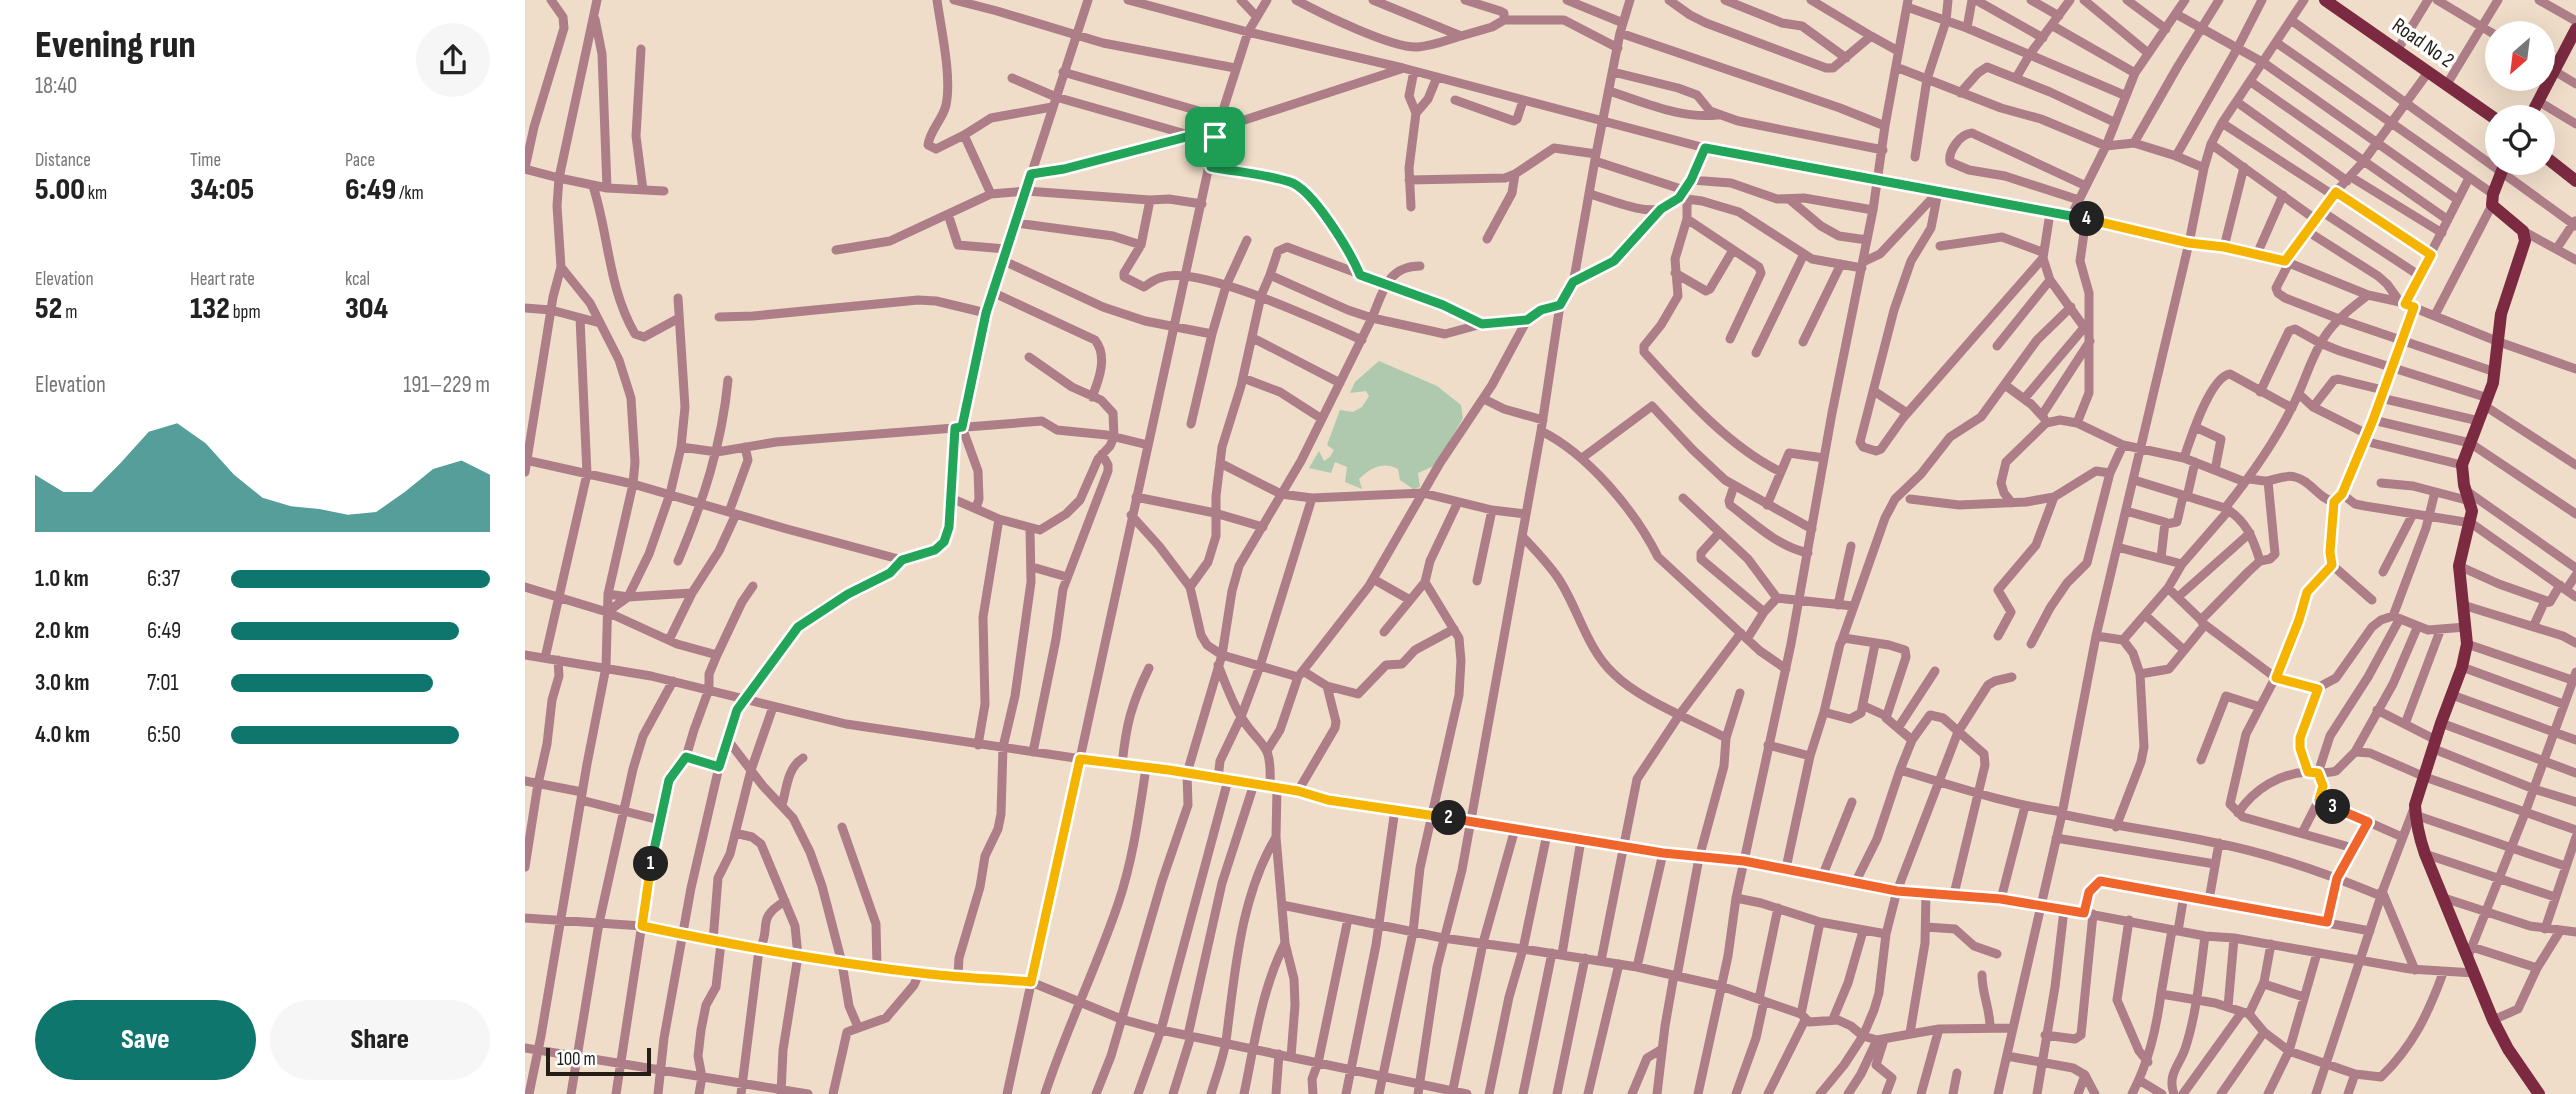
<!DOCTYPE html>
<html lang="en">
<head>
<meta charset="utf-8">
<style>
  :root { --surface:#fff; --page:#f6f6f6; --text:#222; --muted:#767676; --accent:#0f766e }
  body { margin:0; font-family:"Sofia Sans Condensed",sans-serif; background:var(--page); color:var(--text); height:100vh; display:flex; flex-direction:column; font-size:26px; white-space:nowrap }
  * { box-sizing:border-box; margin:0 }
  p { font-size:23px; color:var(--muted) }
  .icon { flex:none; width:38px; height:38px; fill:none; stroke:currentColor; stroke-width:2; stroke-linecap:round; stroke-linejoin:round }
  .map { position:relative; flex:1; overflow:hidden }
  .side { display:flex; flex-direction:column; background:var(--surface); width:525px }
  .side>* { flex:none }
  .needle { width:46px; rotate:208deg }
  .tools { position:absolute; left:1960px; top:21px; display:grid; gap:14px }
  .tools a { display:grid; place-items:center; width:70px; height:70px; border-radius:50%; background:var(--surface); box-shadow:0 7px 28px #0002; font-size:35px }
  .scale { position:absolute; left:21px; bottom:18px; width:105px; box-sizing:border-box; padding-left:7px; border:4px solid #241e17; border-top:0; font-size:19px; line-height:24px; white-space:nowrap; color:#241e17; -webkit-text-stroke:5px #fff; paint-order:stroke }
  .pin { position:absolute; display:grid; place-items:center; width:60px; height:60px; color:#fff; margin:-30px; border-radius:14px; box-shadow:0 4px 10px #0006 }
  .km { position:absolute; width:35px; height:35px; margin:-18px; border-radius:50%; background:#222; color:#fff; font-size:19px; line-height:35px; text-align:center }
  .round { display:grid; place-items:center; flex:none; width:74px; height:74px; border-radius:37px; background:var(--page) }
  .head { display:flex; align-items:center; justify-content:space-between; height:119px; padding:0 35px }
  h1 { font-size:38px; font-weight:800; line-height:52px }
  .metrics { display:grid; grid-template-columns:repeat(3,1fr); gap:10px; height:119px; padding:7px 35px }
  .metrics div { display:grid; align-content:center }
  .metrics b { font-size:30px; font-weight:800 }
  .metrics small { font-size:19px; font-weight:400 }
  .metrics p { font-size:19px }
  .chart { height:196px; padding:14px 35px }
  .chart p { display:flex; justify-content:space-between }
  .chart svg { width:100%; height:126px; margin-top:7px; fill:var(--accent); opacity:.7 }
  .action { display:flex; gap:14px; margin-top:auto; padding:14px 35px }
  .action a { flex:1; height:80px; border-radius:42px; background:var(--accent); color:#fff; font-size:28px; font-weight:800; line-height:80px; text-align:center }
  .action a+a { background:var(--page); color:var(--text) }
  ul { padding:0 35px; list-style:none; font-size:23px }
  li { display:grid; grid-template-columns:112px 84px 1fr; align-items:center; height:52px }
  li i { height:18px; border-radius:9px; background:var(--accent) }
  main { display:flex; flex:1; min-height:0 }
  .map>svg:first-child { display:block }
  .green { fill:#aec9ad }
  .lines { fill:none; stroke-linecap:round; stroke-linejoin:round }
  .minor { stroke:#ae7e88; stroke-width:9 }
  .major { stroke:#7b2a41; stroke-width:12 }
  .split-1-casing { stroke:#fff; stroke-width:14 }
  .split-2-casing { stroke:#fff; stroke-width:14 }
  .split-3-casing { stroke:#fff; stroke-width:14 }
  .split-4-casing { stroke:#fff; stroke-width:14 }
  .split-5-casing { stroke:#fff; stroke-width:14 }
  .split-1 { stroke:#22a559; stroke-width:9 }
  .split-2 { stroke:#f5b400; stroke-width:9 }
  .split-3 { stroke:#f0652b; stroke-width:9 }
  .split-4 { stroke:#f5b400; stroke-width:9 }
  .split-5 { stroke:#22a559; stroke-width:9 }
  .labels { text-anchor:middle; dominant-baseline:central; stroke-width:7; stroke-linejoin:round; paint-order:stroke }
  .street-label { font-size:21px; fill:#241e17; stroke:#fff }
</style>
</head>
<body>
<main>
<section class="side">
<div class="head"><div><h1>Evening run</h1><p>18:40</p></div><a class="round"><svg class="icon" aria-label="share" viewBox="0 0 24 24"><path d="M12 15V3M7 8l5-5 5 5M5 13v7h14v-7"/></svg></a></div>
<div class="metrics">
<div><p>Distance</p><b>5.00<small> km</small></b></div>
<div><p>Time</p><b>34:05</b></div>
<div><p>Pace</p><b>6:49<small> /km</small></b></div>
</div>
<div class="metrics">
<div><p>Elevation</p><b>52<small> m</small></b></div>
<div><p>Heart rate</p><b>132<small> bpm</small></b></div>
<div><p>kcal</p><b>304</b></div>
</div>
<div class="chart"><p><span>Elevation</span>191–229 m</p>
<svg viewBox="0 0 160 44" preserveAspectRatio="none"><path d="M0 44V24L10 30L20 30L30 20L40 9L50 6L60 13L70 24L80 32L90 35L100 36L110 38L120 37L130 30L140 22L150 19L160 24V44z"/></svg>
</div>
<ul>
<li><b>1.0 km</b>6:37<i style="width:100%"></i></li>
<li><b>2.0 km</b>6:49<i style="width:88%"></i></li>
<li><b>3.0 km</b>7:01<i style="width:78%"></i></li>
<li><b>4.0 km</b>6:50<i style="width:88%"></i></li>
</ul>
<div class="action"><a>Save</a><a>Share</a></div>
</section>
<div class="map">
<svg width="2051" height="1094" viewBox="0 0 2051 1094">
  <rect width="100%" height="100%" fill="#efddc9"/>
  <path class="green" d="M854 361 912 386 936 405 938 418 911 465 893 473 895 487 888 489 875 480 873 469C857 461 846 468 834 479L837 489 820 482 822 467 810 462 806 473 784 468 794 451 799 461 805 457 809 450 802 445 815 410 828 412 837 407 844 396 841 391 825 393 830 382Z"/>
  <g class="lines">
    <path class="minor" d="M72 0 34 178 82 188 139 191
      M412 0C416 29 427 77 421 105 418 119 405 130 403 145L411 149 439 135 466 194
      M429 0 472 11 578 43 710 68
      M603 0 723 32 878 68 1180 148 1561 219 1664 243 1699 247 1732 254 1764 263 1843 295 1875 302 1974 342 2051 369
      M716 0 732 17
      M771 0C795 13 868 49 893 47 908 46 922 40 936 36
      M848 0 936 36 967 27 979 20V13L975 11 940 0
      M1042 0 1098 23
      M1144 0 1165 15 1181 23 1301 68H1308L1346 36 1373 51
      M1200 0 1257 23 1277 26 1321 58
      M1286 0 1346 36
      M1451 0 1518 38
      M1506 0 1534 16
      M1559 0 1623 53
      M1602 0 1641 29
      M1912 0 1972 36
      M2014 0 2051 21
      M1382 7 1442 28 1599 95
      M1651 14 1739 63 1933 200
      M70 19 77 54 82 188
      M979 20H1039L1093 48
      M1766 20 2051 226
      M1528 26 1610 73
      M1442 28 1447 0
      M1095 33 1315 108 1360 126
      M1752 43 1968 194
      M116 49 111 136 118 190
      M1873 49 1903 0
      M2018 64 2051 84
      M1371 67 1476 108 1516 119 1581 146 1609 143 1651 156 1679 168
      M889 71 884 96 891 113
      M538 72 695 117
      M1088 72 1153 88 1172 95 1185 111 1213 121 1358 150
      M487 78 531 97 664 135
      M1491 78 1505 54 1545 0
      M1726 82 1923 220
      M1922 84 1973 0
      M1084 91C1119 102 1155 119 1192 115
      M1435 93 1453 73 1462 67 1525 92 1589 122
      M930 100 989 121 992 119 998 101
      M2013 101 2051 124
      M1712 102 1822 181
      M1697 123 1808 195
      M692 129 876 69
      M439 135 466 118 527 107
      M1609 143 1653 66 1694 0
      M1686 144 1790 219
      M1651 156 1712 49 1737 0
      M1390 157 1402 79 1421 21 1423 0
      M1070 161 1159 190
      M686 167C711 172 740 174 765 182 788 189 825 253 835 275
      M0 168 9 127 39 28 38 17 26 0
      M0 169 34 178 32 206 36 267 65 303 94 360 106 398 110 462 108 484 83 594 81 667 62 764 16 1036 4 1094
      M506 174 539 169 665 136 690 137
      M1826 177 1917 233
      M884 180 980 178 990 174 1029 148 1071 154
      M1166 180 1206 183 1252 199 1279 198 1348 210
      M68 186C84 235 83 288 110 334L119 337 154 318
      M1413 192 1406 228 1386 261 1369 310 1335 442 1338 447 1351 451 1356 449 1378 418 1518 258
      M1811 192 1906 255
      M1065 194C1135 217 1151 225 1180 148
      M1154 198 1177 201 1214 212 1287 259 1337 268
      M1162 199V219L1150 259 1153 296 1136 325 1119 346V352C1158 395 1204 447 1256 472
      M1264 199 1296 226 1314 236 1342 240
      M1554 200 1480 176 1444 170 1425 162C1423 151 1435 134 1447 133L1561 186
      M677 204 644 199 625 200 616 245 599 273V277L619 287C625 283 631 278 638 277 678 266 796 322 837 340
      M886 207 884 168 891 113 903 99 912 77
      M1796 211 1895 276
      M1525 213 1518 258 1525 280 1559 327
      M423 214 433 245 481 249
      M1546 216 1581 146 1610 73 1660 0
      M1162 219 1234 267 1236 273 1205 339
      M491 223 588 236 616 245
      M1782 231 1853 276 1862 284 1875 302
      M1998 231 2051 260
      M962 239 987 193 990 174
      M1415 246 1477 237 1517 252
      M1699 247 1719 167
      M2032 248 2050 221
      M311 250 365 241 466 194 501 191 625 200
      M1732 254 1758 195
      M477 260 578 307 620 321 687 334 701 286 722 240
      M1760 261 1808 195 1838 162 1904 71
      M1338 262 1355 254 1413 192
      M1764 263 1751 288 1753 293 1760 298 1814 319 1970 372
      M1150 273 1181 291 1185 289 1208 250
      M745 275 753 251 762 247 918 305 957 324
      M1048 282 1089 261 1136 209
      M467 292 570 340C583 356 574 380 567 397
      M1880 304 1944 178
      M0 308 26 310 75 323
      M1910 315 1967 205
      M194 317 228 316 393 300 411 301 461 313
      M728 338 815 383
      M1278 342 1316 264
      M1472 346 1525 280
      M1231 353 1278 256
      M718 378 755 392 797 419
      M1480 385 1506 404 1519 418
      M1349 391 1382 413
      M1735 392 1764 331 1770 329 1795 343 1815 351 1963 398
      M1774 394 1788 407 1842 434
      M1856 398 1954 421
      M959 399 979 409 1018 420
      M1499 399 1563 323
      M1960 406 2051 465
      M1788 407 1809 380 1813 379 1858 390
      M1517 415 1565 341
      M1848 420 1945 443 2051 514
      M1552 423 1564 393V293L1555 261 1561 219
      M666 424 687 334
      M1670 427 1696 439 1690 470
      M1016 431C1063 454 1110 511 1133 557L1235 651 1261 669
      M1839 441 1937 465
      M156 447 192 452 251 442 517 421 532 430 582 435 623 445
      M1057 458 1127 406 1168 450 1200 480 1287 529
      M1659 458C1665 440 1685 377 1705 374L1767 408
      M0 460 108 484 262 529 377 560 365 573 323 594 273 627 212 710 194 767 166 888 139 1038 133 1094
      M695 463 756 494 787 498 898 493 967 510 1001 514
      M0 472 28 297 36 267
      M1723 479C1729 479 1735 481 1741 481 1751 480 1760 474 1770 477 1786 481 1793 498 1809 502
      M1609 480 1700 508C1721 520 1728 538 1735 561
      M1856 483 1888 486 1945 501
      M1209 486 1204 501 1205 505C1230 524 1252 546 1283 553
      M1943 492 2051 568
      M1817 494 1830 504 1840 506 1946 523 2051 597
      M611 497 690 513 738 527
      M1662 497 1670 462
      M426 498 474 519 515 530 541 514 555 500 573 459 585 446 589 437 588 413 576 400 547 387 504 357
      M1158 498 1223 559 1252 598
      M1385 499 1434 505 1501 502 1529 497 1571 471 1585 473
      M1487 503 1479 493 1476 483 1481 462 1521 423 1535 420 1552 423 1598 445 1659 458 1720 482
      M1242 505 1264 453 1299 458
      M451 508 454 499 453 471 437 427 461 313 563 0
      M1700 508C1725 477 1748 445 1766 409 1779 386 1785 358 1800 336 1811 319 1828 307 1843 295
      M1601 511 1640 522 1636 558
      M204 512 223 460 220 447
      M606 515 634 546 665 587 676 635 682 645 697 655 773 677
      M1641 524 1652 522 1658 496
      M1194 533 1176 553V559L1239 612
      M997 536C1010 550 1025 565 1035 581 1054 611 1062 649 1089 674 1115 700 1168 720 1201 738
      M1592 547 1657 564
      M377 560C401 553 416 554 424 527L431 428
      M153 561C178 502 197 444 203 380
      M1934 566 1974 584 2025 602
      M507 567 542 577
      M1858 572 1888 514
      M848 579 885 600
      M952 581 967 510
      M0 587 82 612 152 644 192 655 184 674V689L169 730 161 757 147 774 138 800 126 865 91 1094
      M665 587 683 562 691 536V496L697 447 716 386 736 296 745 275 823 310 847 318C858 292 862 266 895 266
      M2041 590 2051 575
      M83 594 103 597 167 593 194 551 211 514
      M1653 597 1725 533
      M1847 600 1807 565 1805 552 1809 502 1817 494 1828 470 1889 307
      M1313 605 1326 546
      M1938 605 2038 636 2051 643
      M82 612 103 597 124 554 145 494 156 447 160 407 153 298
      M1620 615 1659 650
      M1868 616 1901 528 1910 492
      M1676 620 1723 572 1735 561 1745 559 1750 554 1743 481
      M1679 624 1751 678 1774 620 1782 592 1807 565
      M2008 627 2019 603 2025 602 2035 585
      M859 632 900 582 905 561 933 502
      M1473 636 1486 612 1473 590 1511 545 1529 497
      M1571 636 1598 640 1643 588 1657 564 1704 510
      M1222 639 1239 612 1252 598 1328 606
      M144 640 167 593
      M1317 640 1360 518 1370 499 1396 474 1425 437 1456 417 1512 340 1546 307
      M1506 644 1525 608 1542 583 1562 563 1585 473 1598 445
      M1942 644 2047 680
      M0 655 126 676 321 724 597 765 644 770 773 791 802 800 870 809 1138 853 1219 861 1372 891 1429 894 1516 905 1680 936 1709 938 1885 969 1949 973
      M192 655 217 602 228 586
      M20 658 62 474 55 318
      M693 665C700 682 707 702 716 717 737 750 747 740 745 786
      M1937 667 2038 704
      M1615 674 1644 669 1679 626 1676 620 1643 588
      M802 686 833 694 861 665 877 664 890 650 929 629
      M1793 689 1765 680 1751 678 1749 680 1721 734 1705 804 1718 817 1828 848
      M1927 695 2051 740
      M1339 706 1361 716
      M1852 710 1911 740
      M1299 712 1325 719 1336 713 1350 644
      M1916 723 2051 773
      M1880 724 1915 631
      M1373 728 1410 671
      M202 739 238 786 268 818 285 852 297 886 317 963 324 1006 333 1027
      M453 745 460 704 458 617 474 519
      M1243 745 1285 756 1261 868
      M743 749 755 730 773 677 844 586 915 463 967 385 1002 320 1015 310 1035 305
      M1909 749 2009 789 2051 802
      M508 752 531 639 538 589 583 471V465L577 454
      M1830 752 1868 684 1892 628
      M1285 756 1299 712 1315 644 1319 638 1364 645 1380 650 1381 657 1361 718 1387 740
      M161 757 194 767
      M1676 760 1701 696 1735 707
      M597 765C601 725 606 705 624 668
      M1375 770 1387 740 1405 715 1418 718 1459 754 1460 765 1429 894
      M1782 772 1775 748V739L1790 695 1796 686 1811 678 1847 627 1856 620 1868 616 1903 630 1941 627
      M693 779 695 761 716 717 735 666 787 498
      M0 781 57 792
      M752 788 751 837 760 943 769 979 770 1005 766 1057
      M773 791 810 728 811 722 802 686 778 671
      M56 800 134 820
      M1794 800 1877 837
      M257 805C262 788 262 768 278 758
      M1713 813C1729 789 1755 773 1783 772 1793 772 1802 774 1811 771L1830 752 1845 753 1900 777 2051 830
      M1537 814C1588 826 1640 832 1691 843 1748 854 1803 874 1856 896
      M1890 815 2040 866
      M317 827 351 924 352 967
      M1591 827 1616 762 1619 747 1615 674 1608 653 1598 640
      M210 833 227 837 236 844 270 926 273 956 258 1050 256 1093
      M1777 833 1797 794 1798 786 1793 773 1805 736 1843 677 1874 620
      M1531 838 1690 864
      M1900 854 2030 897
      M0 867 13 784 22 744 27 700 34 676 33 660
      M1297 877 1327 802
      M1330 883 1352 839 1375 770C1429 786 1481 804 1538 812
      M1857 891 1890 970
      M1211 898 1236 903 1295 922 1361 934
      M1919 898 2005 926 2051 932
      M1476 899 1500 806
      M1684 900 1694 843
      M757 905 918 938 998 949 1022 834
      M1559 913 1564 892 1575 881 1845 931
      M0 918 117 926 234 950 394 973
      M1604 920 1592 1000 1614 1051 1623 1062
      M1802 922 1812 878 1843 822
      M1401 927 1430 929 1449 946 1472 954
      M2020 929 2051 837
      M1647 930 1636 994 1690 1003 1724 1014 1739 1032 1764 1051 1830 1074 1856 1077C1888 1046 1903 1014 1918 973
      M1653 931 1659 895
      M188 941 193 878 205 854 226 770 248 707
      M1947 947 2012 968
      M1037 954 1056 840
      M1942 959 2000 813 2051 672
      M1076 961 1112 779 1155 714 1216 633
      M1112 967 1138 853
      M1457 975C1457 994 1465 1008 1465 1027
      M433 976 506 982 596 1019 636 1030 942 1094
      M1152 976 1174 858 1199 766 1201 738 1215 693
      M1739 984 1779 997
      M1234 999 1253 908
      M1703 1007 1709 938
      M1276 1014 1295 922
      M1724 1014 1739 982 1746 944
      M1308 1019 1323 983 1338 931
      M1968 1020 1993 1009 2012 968 2035 931
      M1385 1033 1400 943 1401 892
      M663 1035 697 883 729 784
      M1520 1035 1550 1039 1556 1035 1568 914
      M1359 1040 1351 1065 1367 1078 1361 1094
      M0 1048 283 1094
      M1482 1056 1548 1068 1560 1075 1570 1094
      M1614 1080 1637 1094
      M46 1094 74 923 108 769 118 736 148 681
      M174 1094 177 1077 173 1056 176 1030 181 1005 191 987 196 943
      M216 1094 234 950C248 927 229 920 260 901
      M308 1094 322 1032 361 1018 389 985 394 973 433 976 434 958 455 887 460 856 473 829 476 814 478 747 490 696 506 582 505 529
      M482 1094 692 129 723 32 742 0
      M520 1094C541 1029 571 969 593 904 608 860 614 814 621 768
      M571 1094 586 1056 637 881 663 805 662 773 697 655 707 591 714 566 776 461 847 318 920 334 957 324 1002 320
      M613 1094 636 1030 703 780
      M648 1094 666 1036
      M686 1094C691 1077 698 1059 701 1041 710 973 715 897 751 837
      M719 1094C730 1042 736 991 760 943
      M751 1094 754 1054
      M788 1094 787 1079 793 1063 823 919
      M821 1094 851 945 870 809
      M854 1094 888 932 895 868 934 695 936 661 934 638 900 582
      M893 1094 912 967 937 870 1016 431 1035 305 1048 282 1050 273 1071 154 1095 33 1105 0
      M927 1094 958 943 990 829
      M964 1094 984 997 998 949 1112 967 1196 986 1276 1014 1284 1022 1313 1020 1326 1026 1338 1036 1352 1040 1414 1029 1488 1028
      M998 1094 1027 953
      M1032 1094 1060 958
      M1063 1094 1094 964
      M1107 1094 1122 1058 1137 1049
      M1132 1094 1140 1026 1149 975
      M1173 1094 1203 956 1211 898 1266 644 1307 413 1348 210 1360 126 1383 0
      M1211 1094 1231 1038 1239 1001
      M1243 1094 1280 1020
      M1295 1094 1319 1065 1338 1036 1349 1010 1354 993 1361 934 1372 891 1433 732 1463 685 1470 681 1487 677
      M1323 1094 1336 1074 1352 1040
      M1396 1094 1414 1029
      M1428 1094 1432 1073
      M1473 1094 1537 814 1571 636 1664 243 1679 168 1686 144 1697 123 1779 0
      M1512 1094 1530 987 1539 910
      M1553 1094 1560 1075
      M1607 1094C1624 1061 1631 1030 1636 994
      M1649 1094C1642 1075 1654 1066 1660 1049 1672 1013 1675 973 1680 936
      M1658 1094 1717 1012
      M1696 1094 1739 1032
      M1743 1094 1764 1051 1792 953
      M1791 1094 1859 887 1889 808
      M1823 1094 1830 1074"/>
    <path class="major" d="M1800 0 1972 120
      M2005 117 2051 29
      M2018 155 2051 181
      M1980 163 1968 194 1967 205 1998 231 2000 241 1976 314 1968 383 1937 465 1939 485 1947 511 1934 566 1942 644 1937 667 1916 723 1890 805C1891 823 1894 837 1900 854L1968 1020 1983 1049 2014 1094"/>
  </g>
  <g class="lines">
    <g class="split-1-casing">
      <path id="split-1" d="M126 864 144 780 161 757 194 767 212 710 273 627 323 594 365 573 377 560 410 550 419 542 424 527 430 428 437 427 461 313 506 174 539 169 665 136 690 137"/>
    </g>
    <g class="split-2-casing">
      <path id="split-2" d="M126 864 117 926C212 946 307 963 404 974 437 978 472 979 506 982L555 759 644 770 773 791 803 800 924 818"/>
    </g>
    <g class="split-3-casing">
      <path id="split-3" d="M924 818 1138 853 1219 861 1372 891 1476 899 1559 913 1564 892 1575 881 1802 922 1812 878 1843 822 1808 807"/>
    </g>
    <g class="split-4-casing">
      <path id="split-4" d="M1562 219 1664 243 1699 247 1760 261 1811 192 1906 255 1880 304 1889 307 1848 420 1817 494 1809 502 1805 552 1807 565 1782 592 1774 620 1751 678 1793 689 1775 738V748L1783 772 1793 773 1798 786 1794 800 1808 807"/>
    </g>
    <g class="split-5-casing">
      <path id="split-5" d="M690 137 686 167C712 172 740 174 765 182 788 189 826 253 835 275L918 305 957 324 1002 320 1016 310 1035 305 1048 282 1089 261 1136 209 1154 198 1166 180 1180 148 1562 219"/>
    </g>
    <use href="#split-1" class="split-1"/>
    <use href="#split-2" class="split-2"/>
    <use href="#split-3" class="split-3"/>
    <use href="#split-4" class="split-4"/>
    <use href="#split-5" class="split-5"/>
  </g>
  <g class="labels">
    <g class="street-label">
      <text transform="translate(1898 43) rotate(35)">Road No 2</text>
    </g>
  </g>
</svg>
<div class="tools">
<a><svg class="needle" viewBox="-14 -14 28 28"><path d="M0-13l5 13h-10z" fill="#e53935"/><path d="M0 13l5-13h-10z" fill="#767676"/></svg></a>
<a><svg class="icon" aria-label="locate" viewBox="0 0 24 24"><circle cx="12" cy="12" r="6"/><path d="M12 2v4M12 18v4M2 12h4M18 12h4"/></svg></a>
</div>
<div class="scale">100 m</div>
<div class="pin" style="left:690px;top:137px;background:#1e9e55"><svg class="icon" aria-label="arrive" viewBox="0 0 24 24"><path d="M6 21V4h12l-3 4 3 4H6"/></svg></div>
<b class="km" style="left:126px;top:864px">1</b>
<b class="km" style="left:924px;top:818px">2</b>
<b class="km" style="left:1808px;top:807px">3</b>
<b class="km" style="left:1562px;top:219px">4</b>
</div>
</main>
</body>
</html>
